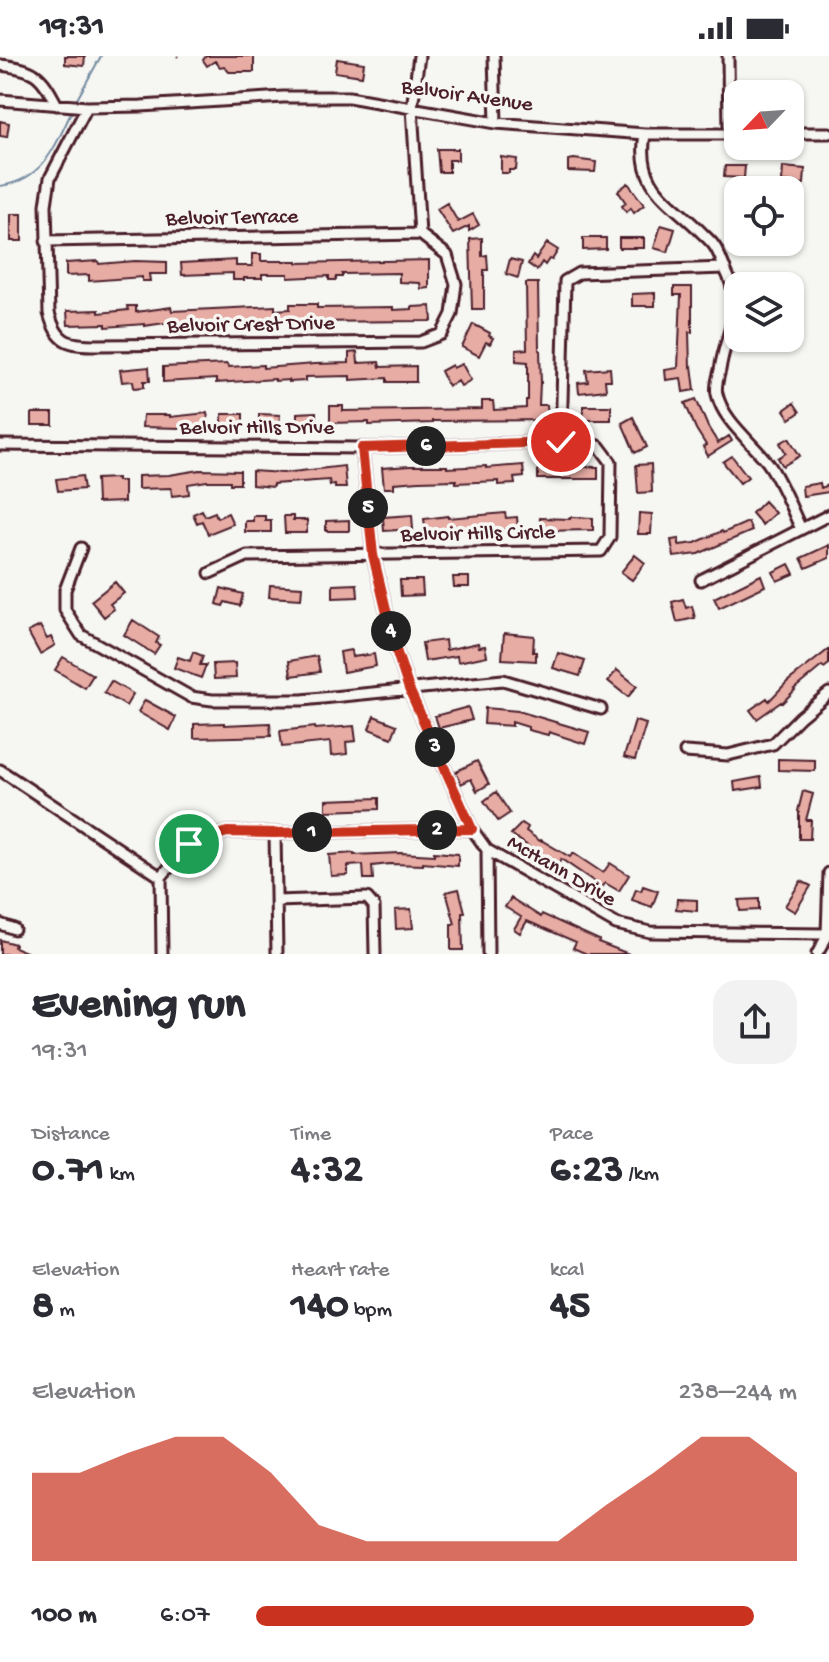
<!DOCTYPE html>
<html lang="en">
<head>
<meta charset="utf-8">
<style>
  :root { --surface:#fff; --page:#f2f2f3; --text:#2b2b33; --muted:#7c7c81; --accent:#c8321e }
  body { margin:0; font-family:"Gochi Hand",sans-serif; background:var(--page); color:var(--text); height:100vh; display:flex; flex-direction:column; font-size:30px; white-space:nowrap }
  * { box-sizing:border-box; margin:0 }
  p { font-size:26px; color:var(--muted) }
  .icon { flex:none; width:44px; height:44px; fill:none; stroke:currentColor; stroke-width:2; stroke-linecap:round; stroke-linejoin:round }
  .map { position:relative; height:898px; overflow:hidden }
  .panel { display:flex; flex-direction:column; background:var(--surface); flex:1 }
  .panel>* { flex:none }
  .needle { width:52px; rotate:245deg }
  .tools { position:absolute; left:724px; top:24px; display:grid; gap:16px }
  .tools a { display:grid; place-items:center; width:80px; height:80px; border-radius:16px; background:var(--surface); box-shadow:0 2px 6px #0004; font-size:40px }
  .pin { position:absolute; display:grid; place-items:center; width:68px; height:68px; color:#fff; margin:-34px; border:4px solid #fff; border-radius:50%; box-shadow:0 2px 8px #0007 }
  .km { position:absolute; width:40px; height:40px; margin:-20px; border-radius:50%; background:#222; color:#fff; font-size:22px; line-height:40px; text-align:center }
  .round { display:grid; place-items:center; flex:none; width:84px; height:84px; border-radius:24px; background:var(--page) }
  .overview { display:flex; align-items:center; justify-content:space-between; height:136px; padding:0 32px }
  h1 { font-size:44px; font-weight:800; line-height:60px }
  .metrics { display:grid; grid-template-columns:repeat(3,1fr); gap:12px; height:136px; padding:8px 32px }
  .metrics div { display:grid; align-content:center }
  .metrics b { font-size:40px; font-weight:800 }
  .metrics small { font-size:22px; font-weight:400 }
  .metrics p { font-size:22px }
  .chart { height:224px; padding:16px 32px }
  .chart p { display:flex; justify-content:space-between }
  .chart svg { width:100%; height:144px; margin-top:8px; fill:var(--accent); opacity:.7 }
  ul { padding:0 32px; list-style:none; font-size:26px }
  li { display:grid; grid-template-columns:128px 96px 1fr; align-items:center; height:60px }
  li i { height:20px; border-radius:10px; background:var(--accent) }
  .status { display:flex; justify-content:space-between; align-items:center; height:56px; padding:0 40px; background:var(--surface); direction:ltr }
  .status svg { height:22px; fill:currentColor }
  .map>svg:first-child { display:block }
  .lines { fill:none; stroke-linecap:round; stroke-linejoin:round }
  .stream { stroke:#728aa1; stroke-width:2 }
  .building { fill:#e7aca4; stroke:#4a1f2b; stroke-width:2 }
  .minor-casing { stroke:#4a1f2b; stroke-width:15 }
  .path { stroke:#4a1f2b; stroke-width:2; stroke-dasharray:6 6; stroke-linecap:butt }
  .minor { stroke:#f6f6f2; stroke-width:9 }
  .route-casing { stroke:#fff; stroke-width:16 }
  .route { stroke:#c8321e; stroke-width:10 }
  .labels { text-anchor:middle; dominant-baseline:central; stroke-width:7; stroke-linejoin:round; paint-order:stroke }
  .street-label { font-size:22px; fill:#4a1f2b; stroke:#f6f6f2 }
</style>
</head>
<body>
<div class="status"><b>19:31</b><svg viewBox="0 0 49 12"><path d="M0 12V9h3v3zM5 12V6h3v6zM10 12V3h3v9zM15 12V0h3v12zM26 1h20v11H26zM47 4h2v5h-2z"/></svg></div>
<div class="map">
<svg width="829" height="898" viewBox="0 0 829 898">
  <rect width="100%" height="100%" fill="#f6f6f2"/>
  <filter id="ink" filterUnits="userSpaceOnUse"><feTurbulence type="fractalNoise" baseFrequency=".0125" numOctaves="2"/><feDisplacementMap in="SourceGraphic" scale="16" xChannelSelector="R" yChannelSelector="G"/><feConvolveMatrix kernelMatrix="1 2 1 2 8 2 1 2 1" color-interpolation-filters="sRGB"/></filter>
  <g filter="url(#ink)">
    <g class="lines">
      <path class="stream" d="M76 45 101 0
        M0 130C44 124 55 90 72 55"/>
    </g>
    <path class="building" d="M65 0H85L84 10 65 8Z
      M206 0H254V16H229L224 10 220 11 215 5 207 10 203 4Z
      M337 3 364 7 362 20 335 16Z
      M0 65 9 67 7 81 0 80Z
      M437 93H458V104H449V116H439Z
      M501 101 517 103 516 114H509V117H501Z
      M574 103 596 106 595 116 568 115V104Z
      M725 110H745L744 122 724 121Z
      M783 111 805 113 804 128 782 126Z
      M628 127 644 149 634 157 631 152 626 156 622 150 626 147 618 135Z
      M447 147 458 166 473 158 479 169 469 175V170L453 178 437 153Z
      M11 158H22V185H11Z
      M661 169 675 173 668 196 654 192Z
      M482 182V200L487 199 488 214H484V253H472L470 183Z
      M583 182H606V193L583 194Z
      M619 182H644V192H619Z
      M547 187 558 194 552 204 549 203 545 209 542 206 537 214 528 208 533 200 536 203Z
      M252 198H261V205H297V207L429 204V232L421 233 420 227 399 226V217L342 218V221H336V224H329V220L288 222V218H262V222H244V224H233V217L182 219 181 207 236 204V210H252Z
      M510 203 522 206 518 222 506 218Z
      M98 205 99 208 135 205 167 206V218H149L150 225H142V221L89 225V219L66 220V207Z
      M526 227H538L539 293 540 294 541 327H540L539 349H547L548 364 432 365V367L369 369V366L330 367V350H343V355L482 353V345H493L494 354 526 352V344H528V306L516 305V294L527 293Z
      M674 231H692V276H689L690 311 692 310 695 334 683 336 681 322 666 324 665 314 678 312 681 239H674Z
      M655 237V250H632V238Z
      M290 248H317V252L393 251V254L412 253V251L431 250 432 265 290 266V264L179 269 178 265 144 270V268L106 271V268L68 269 67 255 99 254V257L128 254 127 250H136V256L171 251 172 255 275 250V254L290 253Z
      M473 268 490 277 489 280 493 282 490 288 486 286 479 300 462 291Z
      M357 296 358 307 379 306 380 311 416 310V326H387V322L350 324V320L305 321V325L289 326V324L275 325V323L216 327V323L163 326V311L227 308 228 311 263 309V312L315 308 349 307V297Z
      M462 308 471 324 461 330 458 325 448 330 441 315 452 309 453 312Z
      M149 311 150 325H144V331L134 332 133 325 122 326 120 314Z
      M610 312 611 324H605L606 334 579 337 578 327 588 326 586 314Z
      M696 343 708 371 718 387 729 380 732 385 708 400 703 391 706 389 696 373 685 347Z
      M794 347 800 356 790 363 784 354Z
      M583 350H611V364H583Z
      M316 356V367L297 368V357Z
      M32 357H53V369H32Z
      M207 357 209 369 181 372 142 371 143 359H170V361Z
      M222 358H243V370H222Z
      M259 358 280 359 279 370 259 369Z
      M633 361 647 391 635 397 622 367Z
      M789 382 800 400 783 410 778 402 786 397 780 387Z
      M732 400 748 421 740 427 723 406Z
      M651 408 652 436 638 437 636 409Z
      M523 409 524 421 514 422 515 428 498 429V425L456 427V424L419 425 394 427V432H384L382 412 410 410H447V412L486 410V412Z
      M344 410 346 432H335V428L330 429 329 424 273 428V431L252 429V415L283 417Z
      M538 410 598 411V423H538Z
      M200 414 240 415V428H230V425H207L188 428 189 438 172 440 171 432 138 433V420L169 419Z
      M82 420 84 433 58 435 56 423Z
      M117 422V425H124V446L97 447 96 423Z
      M820 427 821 432 829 429V436L803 440 802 430Z
      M764 445 775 457 762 469 752 457Z
      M202 454 205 460 215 456 217 462 228 457 233 468 208 478 202 465 197 467 193 458Z
      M505 457 506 462 517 461 518 473 495 475V472L457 475V472L426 476 424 463 448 460V462Z
      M639 457 652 458 651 478H638Z
      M412 459 413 473 384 475 383 461Z
      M253 460H265V464H271V476H245V465H253Z
      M284 460H293V464H307V477H285Z
      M570 461 593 462V474L539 475 540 462 570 463Z
      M349 464V475H326V465Z
      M748 466 752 475 698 498 674 501 671 484 679 483V489L695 487 722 475 723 477Z
      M829 489V502L806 512 801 502Z
      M635 499 645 507 632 524 621 516Z
      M789 508 794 518 777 525 773 516Z
      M761 519 765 530 719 552 714 542Z
      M453 521H469V531H454Z
      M400 524H422L423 539 401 540Z
      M115 526 124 537 110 548 114 553 104 561 91 545Z
      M357 528 358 541 333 542V529Z
      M270 529 302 531 301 543 269 541Z
      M221 532 243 538 240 550 225 546 223 550 217 548Z
      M683 543 686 552 692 550 695 562 677 566 672 546Z
      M133 564 159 581 156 587 160 589 154 598 124 579Z
      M40 570 47 583 51 581 55 589 40 598 28 576Z
      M504 577 534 580 533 596H536V605L502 603Z
      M445 584 446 594 478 587 479 591 485 590 487 600 458 606 457 600 425 605 422 587Z
      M829 593V608L824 612 822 610 794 633 795 634 782 647 781 646 757 663 750 654 767 642 769 645 787 626Z
      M351 594 352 601 374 598 376 610 343 616 340 596Z
      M193 596 203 600 200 609H206L201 622 174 612 178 601 190 605Z
      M558 597 585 605 580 620 553 612Z
      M317 600 320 616 291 620 289 605Z
      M63 601 93 619 85 632 55 614Z
      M235 607 236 622 214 623 213 608Z
      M617 614 637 630 628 641 608 625Z
      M111 625 133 638 126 650 104 637Z
      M145 644 176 661 170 674 138 656Z
      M468 651 472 664 439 672 435 660Z
      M485 652 518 655 589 676 585 688 549 676 548 679 528 674V671L512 666V670L484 668Z
      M374 660 397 669 392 682 369 673Z
      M635 665 646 668 635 704 624 701Z
      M224 667V669L270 667 271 680 194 682V668Z
      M354 670 356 685 346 686 347 698 331 700 330 686 282 691 280 675 315 671V673Z
      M778 703 815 704V715L778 714Z
      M477 705 489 728 477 735 471 723 461 728 455 716Z
      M761 721 762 731 735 735 734 726Z
      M803 735 813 738 806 764H811L810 783H799V756L798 755Z
      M496 736 510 757 498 765 484 745Z
      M379 742V753L326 755V744Z
      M522 767 528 771 526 775 540 785 541 784 570 801 573 797 603 817 610 807 629 819 619 835 605 827 602 831 561 803 558 809 532 793 511 778Z
      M434 796 458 798V810L423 807V809L390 808 372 810 373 823H364L363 809 348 810V819L331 820 329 799 354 797V799L400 797 434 799Z
      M801 825 811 830 795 856 785 850Z
      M643 830 658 835 652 851 632 844 636 833 641 835Z
      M459 833 465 856 462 857 463 894H451V868H455L446 836Z
      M511 842 541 861 542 858 599 884 598 886 629 898H587L573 892 576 886 527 865 520 877 514 873 521 861 505 851Z
      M677 843 697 844V855L676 853Z
      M759 843V854L740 855 739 844Z
      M411 853 413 872 396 873 395 854Z
      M0 884 15 888 14 891 31 898H0Z"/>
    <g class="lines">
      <g class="minor-casing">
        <path id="minor" d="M494 0 496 67
          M728 0 729 78
          M0 9C35 13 41 18 57 49
          M0 44 87 51 141 50 283 41H349L496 67 645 78H738
          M87 51 50 122 46 149 49 257C57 287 68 289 98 289L421 286 442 278 452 258 456 228 447 199 420 178 412 52 419 0
          M790 77H829
          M645 78C636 132 670 144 702 177 706 181 712 186 715 191 719 197 722 206 725 213 746 255 726 273 720 314 718 321 715 331 717 338 723 365 751 385 768 407 781 425 791 452 801 473
          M46 185 420 178
          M561 386 565 225 579 217 725 212
          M0 389 362 392 561 386 599 390 611 406 610 481 601 495 247 500 210 517
          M362 392 373 499 395 591 409 633 472 773
          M81 492 65 534V554L81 579 191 641 212 644H302L503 624 601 653
          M701 524 829 459
          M685 696 728 699 773 688 800 661 829 637
          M0 714 161 821 162 898
          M275 777 277 898
          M487 794 488 898
          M161 821 189 788 227 776 275 777 472 773 487 794 616 868 650 876 827 878 829 817
          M276 845 367 842 374 850 375 898
          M0 868 14 873
          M817 898 829 877"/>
      </g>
      <path class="path" d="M177 0 178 1"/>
      <use href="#minor" class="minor"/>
    </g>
  </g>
  <g class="lines" filter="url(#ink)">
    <g class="route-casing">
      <path id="route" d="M189 788 227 776 275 777 472 773 409 633 395 591 373 499 362 392 561 386"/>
    </g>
    <use href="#route" class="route"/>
  </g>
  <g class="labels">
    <g class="street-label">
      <text transform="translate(467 41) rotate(8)">Belvoir Avenue</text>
      <text transform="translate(232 163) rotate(-1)">Belvoir Terrace</text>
      <text transform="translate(251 270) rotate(-1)">Belvoir Crest Drive</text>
      <text x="257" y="373">Belvoir Hills Drive</text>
      <text transform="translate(478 479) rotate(-1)">Belvoir Hills Circle</text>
      <text transform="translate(561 816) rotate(30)">McHann Drive</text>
    </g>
  </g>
</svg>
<div class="tools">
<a><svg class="needle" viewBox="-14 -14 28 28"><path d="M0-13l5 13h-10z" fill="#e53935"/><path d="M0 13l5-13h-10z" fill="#7c7c81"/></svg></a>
<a><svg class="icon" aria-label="locate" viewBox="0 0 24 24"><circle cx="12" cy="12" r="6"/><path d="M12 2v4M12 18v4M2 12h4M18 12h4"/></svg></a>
<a><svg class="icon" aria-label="layers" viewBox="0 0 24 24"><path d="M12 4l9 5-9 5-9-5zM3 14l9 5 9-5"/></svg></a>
</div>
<div class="pin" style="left:189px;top:788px;background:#1e9e55"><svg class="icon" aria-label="arrive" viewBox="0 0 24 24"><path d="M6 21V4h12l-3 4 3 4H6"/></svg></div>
<div class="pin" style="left:561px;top:386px;background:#d93025"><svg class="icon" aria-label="check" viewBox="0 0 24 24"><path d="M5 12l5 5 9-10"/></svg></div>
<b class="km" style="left:312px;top:776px">1</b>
<b class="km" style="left:437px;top:774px">2</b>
<b class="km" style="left:435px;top:691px">3</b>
<b class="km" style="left:391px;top:575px">4</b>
<b class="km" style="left:368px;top:452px">5</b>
<b class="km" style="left:426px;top:390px">6</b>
</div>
<section class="panel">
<div class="overview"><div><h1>Evening run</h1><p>19:31</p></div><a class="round"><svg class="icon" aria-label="share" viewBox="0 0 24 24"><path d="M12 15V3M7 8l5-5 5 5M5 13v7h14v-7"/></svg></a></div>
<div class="metrics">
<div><p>Distance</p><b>0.71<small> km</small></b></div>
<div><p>Time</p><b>4:32</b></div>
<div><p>Pace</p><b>6:23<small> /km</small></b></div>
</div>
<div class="metrics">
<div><p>Elevation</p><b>8<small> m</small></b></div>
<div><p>Heart rate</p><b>140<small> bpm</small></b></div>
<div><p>kcal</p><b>45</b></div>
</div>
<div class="chart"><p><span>Elevation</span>238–244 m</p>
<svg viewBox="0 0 160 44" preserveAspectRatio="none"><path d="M0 44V17L10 17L20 11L30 6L40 6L50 17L60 33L70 38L80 38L90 38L100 38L110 38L120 27L130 17L140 6L150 6L160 17V44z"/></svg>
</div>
<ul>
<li><b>100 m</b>6:07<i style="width:92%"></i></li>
</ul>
</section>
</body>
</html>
